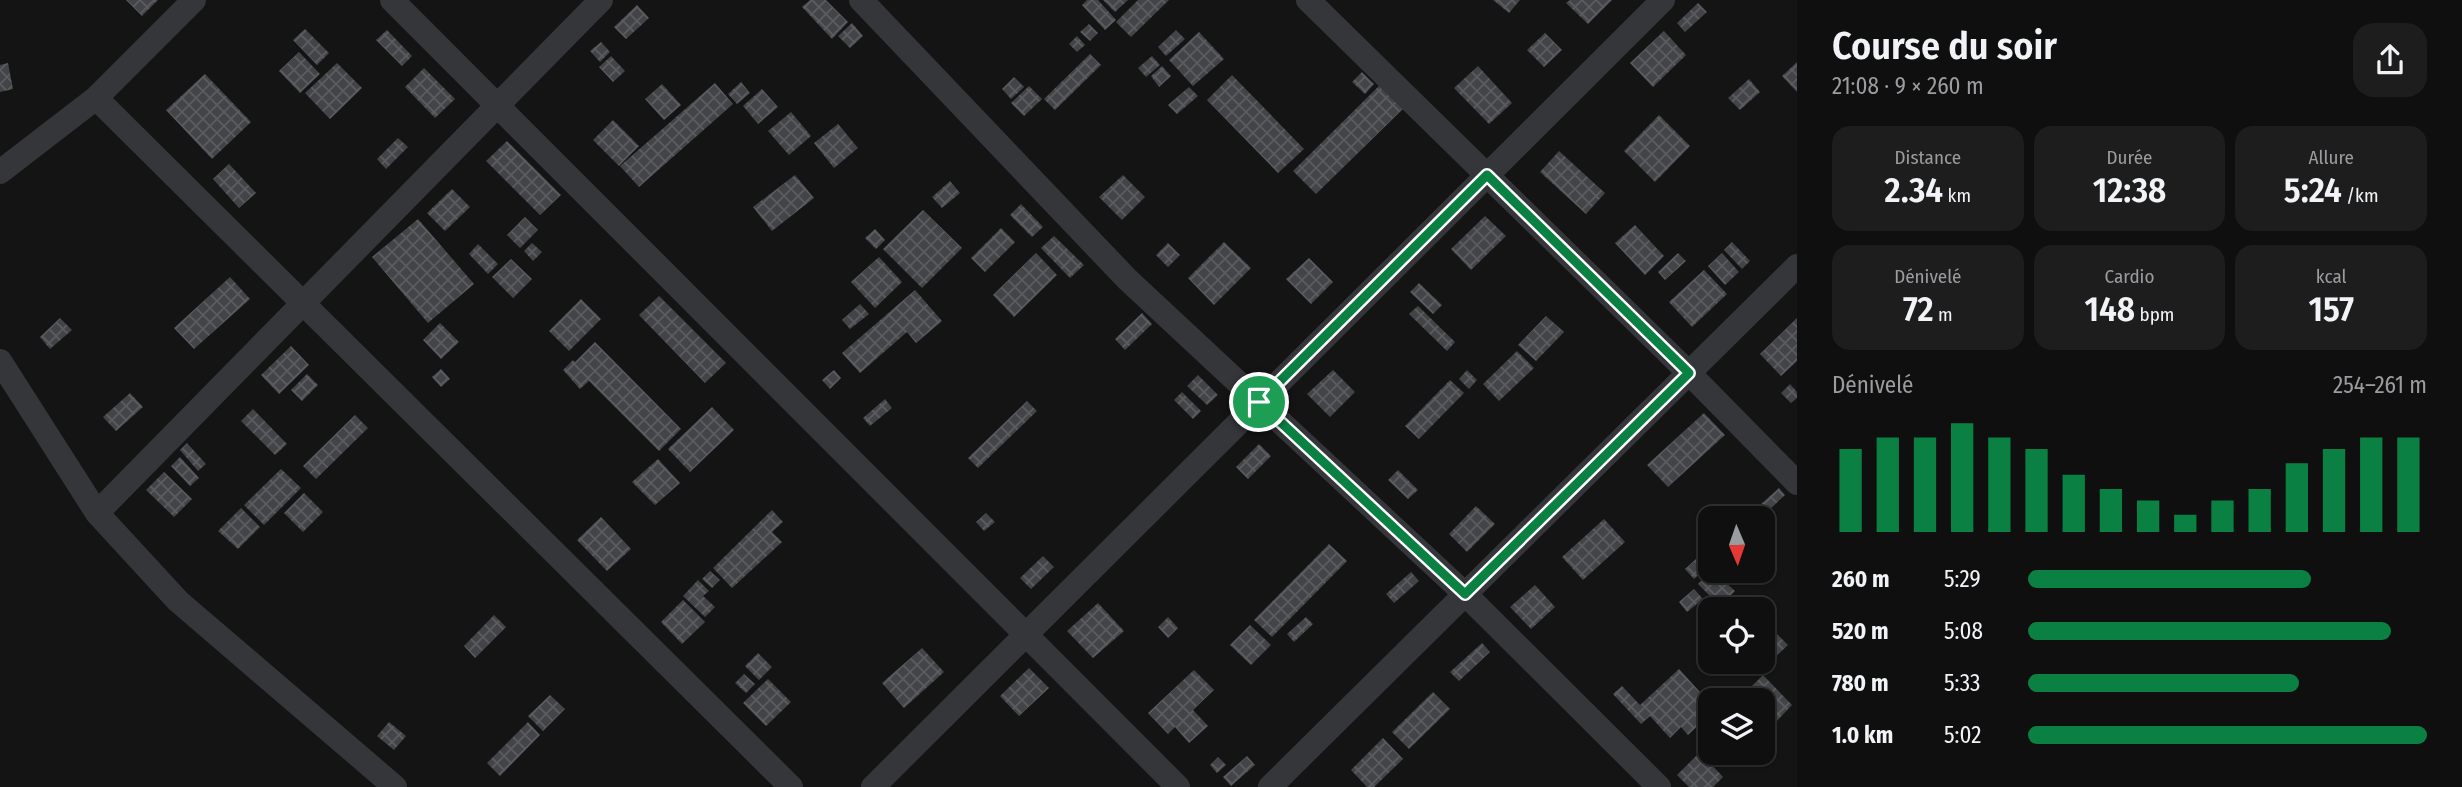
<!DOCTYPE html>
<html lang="fr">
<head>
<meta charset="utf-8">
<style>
  :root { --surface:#0f0f10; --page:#1d1d1e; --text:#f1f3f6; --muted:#9b9c9f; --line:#2f2f30; --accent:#0b8043 }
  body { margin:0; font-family:"Fira Sans Condensed",sans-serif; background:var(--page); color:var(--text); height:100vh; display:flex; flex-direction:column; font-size:26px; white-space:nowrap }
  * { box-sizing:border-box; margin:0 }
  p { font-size:23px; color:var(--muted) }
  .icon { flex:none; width:38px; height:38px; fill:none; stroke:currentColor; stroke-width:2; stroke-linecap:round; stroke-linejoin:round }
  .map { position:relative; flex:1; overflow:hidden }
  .panel { display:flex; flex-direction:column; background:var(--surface); width:665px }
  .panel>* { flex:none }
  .needle { width:46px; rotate:178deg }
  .buttons { position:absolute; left:1698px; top:506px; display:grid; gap:14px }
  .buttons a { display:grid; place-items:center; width:77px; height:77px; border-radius:14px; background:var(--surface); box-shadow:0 2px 5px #0004,0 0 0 2px var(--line); font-size:35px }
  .pin { position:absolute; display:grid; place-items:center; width:60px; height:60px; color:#fff; margin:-30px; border:4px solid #fff; border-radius:50%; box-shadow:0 2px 7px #0007 }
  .round { display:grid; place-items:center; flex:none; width:74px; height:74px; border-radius:21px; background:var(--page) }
  .head { display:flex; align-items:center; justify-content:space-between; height:119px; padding:0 35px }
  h1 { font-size:38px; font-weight:600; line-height:52px }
  .figures { display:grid; grid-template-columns:repeat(3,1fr); gap:10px; height:119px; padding:7px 35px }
  .figures div { display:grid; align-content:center; border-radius:18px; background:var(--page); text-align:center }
  .figures b { font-size:35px; font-weight:600 }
  .figures small { font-size:19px; font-weight:400 }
  .figures p { font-size:19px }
  .chart { height:196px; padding:14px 35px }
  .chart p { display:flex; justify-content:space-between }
  .chart svg { width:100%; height:126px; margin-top:7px; stroke:var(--accent); stroke-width:6 }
  ul { padding:0 35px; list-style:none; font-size:23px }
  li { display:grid; grid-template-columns:112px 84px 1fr; align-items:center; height:52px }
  li i { height:18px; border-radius:9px; background:var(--accent) }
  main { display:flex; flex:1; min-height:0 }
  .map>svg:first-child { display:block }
  .building { fill:url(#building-cross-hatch) }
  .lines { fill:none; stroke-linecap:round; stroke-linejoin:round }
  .street { stroke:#35363a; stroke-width:24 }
  .route-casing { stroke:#fff; stroke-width:14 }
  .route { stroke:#0b8043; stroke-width:9 }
</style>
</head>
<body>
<main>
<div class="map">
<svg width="1797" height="787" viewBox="0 0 1797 787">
  <defs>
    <pattern id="building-cross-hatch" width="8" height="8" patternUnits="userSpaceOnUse" patternTransform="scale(1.75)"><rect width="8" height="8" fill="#434448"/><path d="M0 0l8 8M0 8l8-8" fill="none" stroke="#5b5c60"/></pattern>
  </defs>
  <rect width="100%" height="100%" fill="#141415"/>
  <path class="building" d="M126 0H158L142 16Z
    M810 0H826L848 22 832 39 802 7Z
    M1087 0H1098L1116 20 1105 30 1082 5Z
    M1103 0H1128L1115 12Z
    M1138 0H1169L1131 37 1116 22Z
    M1493 0H1520L1509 13Z
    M1570 0H1612L1588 24 1566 3Z
    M1698 3 1707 12 1685 32 1677 23Z
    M637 5 649 18 626 39 614 27Z
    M852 23 863 36 850 48 838 36Z
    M1089 24 1098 33 1090 41 1080 32Z
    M305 29 329 53 317 65 293 40Z
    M387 30 412 56 402 66 376 40Z
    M1176 30 1185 39 1166 56 1158 47Z
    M1664 31 1686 55 1653 87 1630 63Z
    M1199 32 1224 59 1193 86 1169 60Z
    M1545 33 1562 50 1544 67 1527 50Z
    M1077 36 1085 45 1077 52 1069 44Z
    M601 42 610 52 600 62 590 51Z
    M299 52 320 74 300 93 279 71Z
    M1090 54 1101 65 1055 110 1044 99Z
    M611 56 625 71 613 82 599 67Z
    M1152 56 1160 65 1146 77 1138 68Z
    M1797 62V92L1782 76Z
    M8 63 13 89 0 92V65Z
    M337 63 362 88 330 119 305 93Z
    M1162 66 1171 76 1159 87 1151 76Z
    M1478 66 1512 103 1489 124 1454 88Z
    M424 68 455 99 435 118 405 87Z
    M1362 72 1374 84 1365 94 1352 82Z
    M205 74 251 122 212 159 166 110Z
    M1232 75 1304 149 1278 173 1207 100Z
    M1014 77 1024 87 1011 99 1002 89Z
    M1749 79 1760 92 1740 110 1728 98Z
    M1384 81 1408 104 1316 194 1293 171Z
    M741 82 750 93 737 104 728 94Z
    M715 83 733 104 639 187 620 166Z
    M662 84 681 105 664 120 645 99Z
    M1029 86 1042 99 1024 116 1011 103Z
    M1189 87 1198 96 1177 114 1168 105Z
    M762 89 778 107 758 124 743 106Z
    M791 112 811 136 789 155 768 131Z
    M1659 115 1690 146 1655 182 1624 151Z
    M613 120 639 146 619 166 593 140Z
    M838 124 858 148 834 168 814 143Z
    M398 138 408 147 386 169 377 159Z
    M507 141 561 195 540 215 486 161Z
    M1559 151 1605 193 1586 214 1540 172Z
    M229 164 256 193 239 208 213 179Z
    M795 175 814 198 772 231 753 207Z
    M1123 175 1145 197 1122 220 1099 197Z
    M950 181 960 193 942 208 932 197Z
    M452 189 470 207 445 231 427 213Z
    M1021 204 1043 227 1032 237 1010 215Z
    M923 210 962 248 922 288 883 249Z
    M1485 216 1506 236 1471 270 1451 249Z
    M525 217 538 230 520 248 507 235Z
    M418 219 474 284 428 323 372 257Z
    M1635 225 1664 256 1645 275 1615 243Z
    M1001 228 1015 242 985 272 971 258Z
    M875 229 885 240 876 249 865 238Z
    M1054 236 1084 265 1070 278 1041 248Z
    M1224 242 1251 268 1214 305 1188 278Z
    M1732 242 1750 261 1742 269 1724 250Z
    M532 243 542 252 533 261 524 251Z
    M1168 243 1180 255 1168 267 1156 255Z
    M478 244 498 264 488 274 469 254Z
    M1036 253 1057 275 1014 317 993 295Z
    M1678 253 1686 261 1665 280 1658 272Z
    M1722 253 1739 272 1725 285 1708 266Z
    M879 257 902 282 875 308 851 282Z
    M1309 258 1333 282 1311 304 1286 279Z
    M511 259 532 279 513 298 492 277Z
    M1704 270 1727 294 1692 327 1669 302Z
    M230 277 250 299 194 349 174 328Z
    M1419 283 1442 305 1433 314 1410 292Z
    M915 290 942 321 916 343 907 332 860 373 842 353Z
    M659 296 726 363 705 383 639 315Z
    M581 299 601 319 569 351 549 331Z
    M860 304 869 314 850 329 842 320Z
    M1418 306 1455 342 1447 351 1409 314Z
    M1142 313 1152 324 1125 350 1115 339Z
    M1546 316 1564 332 1536 361 1518 345Z
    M60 318 72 330 50 349 40 337Z
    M1797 318V361L1781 376 1760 354Z
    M440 323 459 342 441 359 423 340Z
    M595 342 681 429 659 451 589 381 580 389 563 370 573 360 575 362Z
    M291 346 309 365 279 394 261 375Z
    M1517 351 1534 368 1499 401 1483 384Z
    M441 369 450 379 441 387 432 377Z
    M834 370 841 378 830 389 822 380Z
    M1333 370 1355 392 1330 417 1307 394Z
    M1467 370 1477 380 1469 389 1459 379Z
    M307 374 318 385 302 401 291 390Z
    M1198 375 1218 395 1207 405 1187 386Z
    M1450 380 1464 393 1419 439 1405 426Z
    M1790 384 1797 392V398L1791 403 1781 393Z
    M1182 392 1201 411 1193 419 1174 400Z
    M130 393 143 407 116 431 103 417Z
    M885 399 892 408 870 426 863 418Z
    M1027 401 1037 411 978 468 968 458Z
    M712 407 734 430 690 472 668 449Z
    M253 409 287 444 275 455 241 421Z
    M1704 413 1725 435 1668 487 1647 465Z
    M355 415 368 428 316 479 303 466Z
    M187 443 206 464 198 471 180 450Z
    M1259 444 1271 456 1248 479 1236 467Z
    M180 457 199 478 190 486 171 466Z
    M658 459 680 483 655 505 632 482Z
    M281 469 301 488 264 525 244 505Z
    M1398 470 1418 490 1408 499 1388 480Z
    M164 472 192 499 174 517 146 490Z
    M1779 488 1785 495 1767 512 1760 505Z
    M304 493 323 512 303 532 284 513Z
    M1476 506 1495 524 1467 552 1449 534Z
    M241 508 260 527 238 549 218 531Z
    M772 510 783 522 772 532 782 542 732 588 713 568Z
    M986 513 995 522 984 531 976 522Z
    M601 517 631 549 607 571 577 540Z
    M1604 519 1625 542 1583 580 1562 557Z
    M1329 544 1347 561 1272 637 1254 620Z
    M1708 548 1710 564 1694 579 1685 569Z
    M1043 556 1054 567 1031 589 1020 578Z
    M1712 570 1735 591 1720 606 1698 584Z
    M710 571 720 580 712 588 702 579Z
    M1411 572 1419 581 1394 603 1386 594Z
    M698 580 709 591 703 596 715 607 705 617 683 596Z
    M1535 585 1555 607 1531 629 1510 607Z
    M1694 589 1703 599 1687 612 1679 602Z
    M683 600 705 622 682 644 661 622Z
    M1098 603 1124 631 1093 658 1067 631Z
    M494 615 506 627 475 658 464 646Z
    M1168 617 1178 628 1168 638 1158 627Z
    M1306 617 1313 624 1294 642 1287 634Z
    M1767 624 1788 645 1755 676 1741 662H1762V629Z
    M1250 625 1271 645 1251 665 1230 645Z
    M1482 643 1490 652 1459 681 1450 672Z
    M922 648 944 672 904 708 882 683Z
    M758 653 772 667 759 680 745 666Z
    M1029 668 1049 688 1019 716 1000 696Z
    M1679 669 1710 703V714L1688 735 1681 727 1670 738 1650 716 1641 724 1613 694 1622 686 1640 705Z
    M1194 670 1214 690 1193 710 1208 726 1189 743 1175 727 1168 734 1148 713Z
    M744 674 755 684 746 693 735 683Z
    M1763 675 1792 705 1773 725 1762 714V700H1748L1743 695Z
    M768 679 791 702 766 726 743 703Z
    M1433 692 1450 709 1409 749 1392 732Z
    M550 695 565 709 543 731 528 716Z
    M389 722 406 736 394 750 377 736Z
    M528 722 540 735 500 776 487 763Z
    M1383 738 1403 759 1374 787H1367L1351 770Z
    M1700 752 1723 777 1713 787H1689L1677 775Z
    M1247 756 1255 765 1231 786 1223 777Z
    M1218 757 1226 765 1217 773 1210 765Z"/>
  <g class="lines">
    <path class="street" d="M392 0 1178 787
      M861 0 1127 279 1465 594 1659 787
      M1308 0 1689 373 1797 483
      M96 98 791 787
      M0 172 96 98 194 0
      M0 361 97 513 178 601 395 787
      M97 513 601 0
      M873 787 1663 0
      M1270 787 1797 266"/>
  </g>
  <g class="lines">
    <g class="route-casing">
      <path id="route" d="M1487 175 1689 373 1465 594 1259 402Z"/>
    </g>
    <use href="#route" class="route"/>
  </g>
</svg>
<div class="buttons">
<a><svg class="needle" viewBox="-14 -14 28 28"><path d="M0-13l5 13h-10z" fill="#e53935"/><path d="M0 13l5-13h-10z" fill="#9b9c9f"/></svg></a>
<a><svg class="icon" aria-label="locate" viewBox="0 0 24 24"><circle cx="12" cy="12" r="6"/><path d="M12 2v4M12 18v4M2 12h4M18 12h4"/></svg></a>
<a><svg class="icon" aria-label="layers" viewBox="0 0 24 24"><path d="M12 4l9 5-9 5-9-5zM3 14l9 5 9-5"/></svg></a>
</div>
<div class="pin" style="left:1259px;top:402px;background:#1e9e55"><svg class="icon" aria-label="arrive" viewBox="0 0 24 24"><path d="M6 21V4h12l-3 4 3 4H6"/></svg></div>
</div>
<section class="panel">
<div class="head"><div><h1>Course du soir</h1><p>21:08 · 9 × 260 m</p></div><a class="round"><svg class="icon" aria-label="share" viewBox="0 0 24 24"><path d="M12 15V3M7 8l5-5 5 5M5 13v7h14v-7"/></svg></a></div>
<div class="figures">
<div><p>Distance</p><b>2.34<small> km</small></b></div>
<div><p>Durée</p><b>12:38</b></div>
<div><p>Allure</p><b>5:24<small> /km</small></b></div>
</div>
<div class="figures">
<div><p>Dénivelé</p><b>72<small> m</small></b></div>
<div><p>Cardio</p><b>148<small> bpm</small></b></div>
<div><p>kcal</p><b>157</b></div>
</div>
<div class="chart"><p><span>Dénivelé</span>254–261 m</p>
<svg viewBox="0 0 160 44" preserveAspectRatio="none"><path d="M5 44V15M15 44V11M25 44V11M35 44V6M45 44V11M55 44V15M65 44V24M75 44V29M85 44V33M95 44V38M105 44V33M115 44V29M125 44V20M135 44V15M145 44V11M155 44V11"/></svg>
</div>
<ul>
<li><b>260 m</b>5:29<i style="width:71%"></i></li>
<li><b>520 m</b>5:08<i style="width:91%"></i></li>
<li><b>780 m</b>5:33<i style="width:68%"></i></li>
<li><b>1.0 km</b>5:02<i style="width:100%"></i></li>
</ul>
</section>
</main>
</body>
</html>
